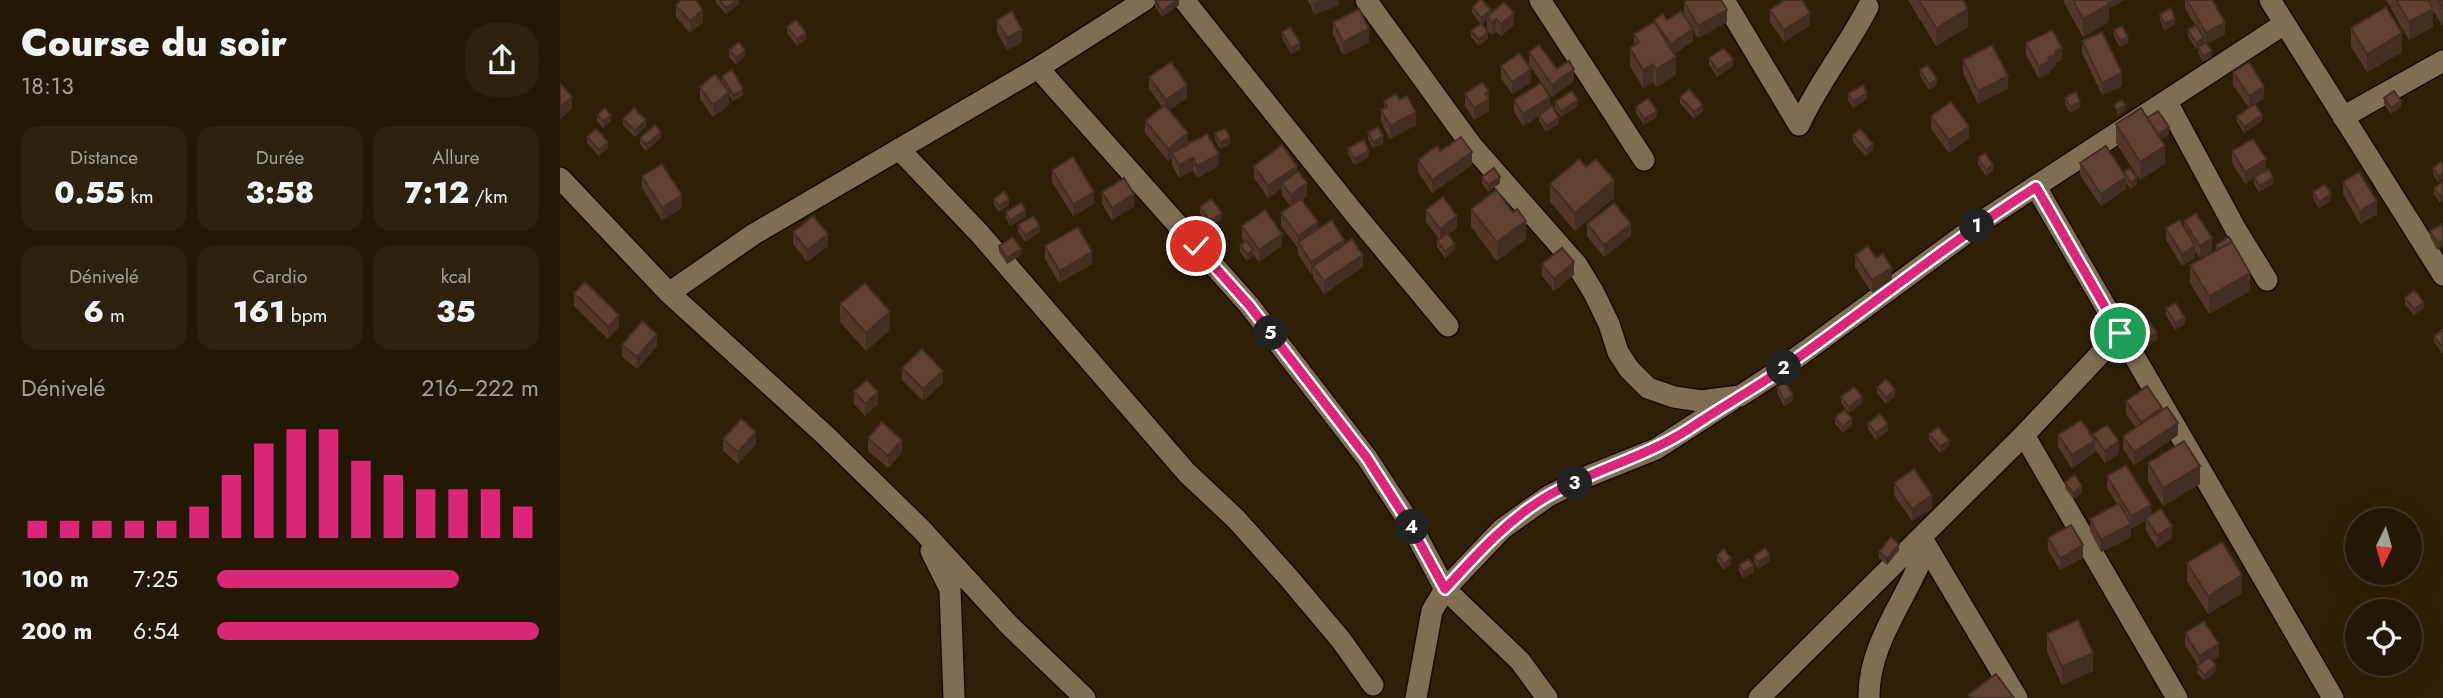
<!DOCTYPE html>
<html lang="fr">
<head>
<meta charset="utf-8">
<style>
  :root { --surface:#231804; --page:#2b210e; --text:#f1f3f6; --muted:#a3a09a; --line:#403726; --accent:#db2777 }
  body { margin:0; font-family:Jost,sans-serif; background:var(--page); color:var(--text); height:100vh; display:flex; flex-direction:column; font-size:26px; white-space:nowrap }
  * { box-sizing:border-box; margin:0 }
  p { font-size:23px; color:var(--muted) }
  .icon { flex:none; width:38px; height:38px; fill:none; stroke:currentColor; stroke-width:2; stroke-linecap:round; stroke-linejoin:round }
  .map { position:relative; flex:1; overflow:hidden }
  .side { display:flex; flex-direction:column; background:var(--surface); width:560px }
  .side>* { flex:none }
  .needle { width:46px; rotate:185deg }
  .buttons { position:absolute; left:1785px; top:508px; display:grid; gap:14px }
  .buttons a { display:grid; place-items:center; width:77px; height:77px; border-radius:50%; background:var(--surface); box-shadow:0 7px 28px #0002,0 0 0 2px var(--line); font-size:35px }
  .pin { position:absolute; display:grid; place-items:center; width:60px; height:60px; color:#fff; margin:-30px; border:4px solid #fff; border-radius:50%; box-shadow:0 2px 7px #0007 }
  .km { position:absolute; width:35px; height:35px; margin:-18px; border-radius:50%; background:#222; color:#fff; font-size:19px; line-height:35px; text-align:center }
  .round { display:grid; place-items:center; flex:none; width:74px; height:74px; border-radius:28px; background:var(--page) }
  .overview { display:flex; align-items:center; justify-content:space-between; height:119px; padding:0 21px }
  h1 { font-size:38px; font-weight:800; line-height:52px }
  .metrics { display:grid; grid-template-columns:repeat(3,1fr); gap:10px; height:119px; padding:7px 21px }
  .metrics div { display:grid; align-content:center; border-radius:18px; background:var(--page); text-align:center }
  .metrics b { font-size:30px; font-weight:800 }
  .metrics small { font-size:19px; font-weight:400 }
  .metrics p { font-size:19px }
  .chart { height:196px; padding:14px 21px }
  .chart p { display:flex; justify-content:space-between }
  .chart svg { width:100%; height:126px; margin-top:7px; stroke:var(--accent); stroke-width:6 }
  ul { padding:0 21px; list-style:none; font-size:23px }
  li { display:grid; grid-template-columns:112px 84px 1fr; align-items:center; height:52px }
  li i { height:18px; border-radius:9px; background:var(--accent) }
  main { display:flex; flex:1; min-height:0 }
  .map>svg:first-child { display:block }
  .lines { fill:none; stroke-linecap:round; stroke-linejoin:round }
  .minor-casing { stroke:#170900; stroke-width:24 }
  .minor { stroke:#806e52; stroke-width:21 }
  .wall { fill:#533828 }
  .shaded-wall { fill:#442e21 }
  .building { fill:#61412f; stroke:#442e21; stroke-width:2 }
  .route-casing { stroke:#fff; stroke-width:14 }
  .route { stroke:#db2777; stroke-width:9 }
</style>
</head>
<body>
<main>
<section class="side">
<div class="overview"><div><h1>Course du soir</h1><p>18:13</p></div><a class="round"><svg class="icon" aria-label="share" viewBox="0 0 24 24"><path d="M12 15V3M7 8l5-5 5 5M5 13v7h14v-7"/></svg></a></div>
<div class="metrics">
<div><p>Distance</p><b>0.55<small> km</small></b></div>
<div><p>Durée</p><b>3:58</b></div>
<div><p>Allure</p><b>7:12<small> /km</small></b></div>
</div>
<div class="metrics">
<div><p>Dénivelé</p><b>6<small> m</small></b></div>
<div><p>Cardio</p><b>161<small> bpm</small></b></div>
<div><p>kcal</p><b>35</b></div>
</div>
<div class="chart"><p><span>Dénivelé</span>216–222 m</p>
<svg viewBox="0 0 160 44" preserveAspectRatio="none"><path d="M5 44V38M15 44V38M25 44V38M35 44V38M45 44V38M55 44V33M65 44V22M75 44V11M85 44V6M95 44V6M105 44V17M115 44V22M125 44V27M135 44V27M145 44V27M155 44V33"/></svg>
</div>
<ul>
<li><b>100 m</b>7:25<i style="width:75%"></i></li>
<li><b>200 m</b>6:54<i style="width:100%"></i></li>
</ul>
</section>
<div class="map">
<svg width="1883" height="698" viewBox="0 0 1883 698">
  <rect width="100%" height="100%" fill="#2f2005"/>
  <g class="lines">
    <g class="minor-casing">
      <path id="minor" d="M624 0 794 213 888 326
        M806 0 912 146 1017 265 1034 293 1049 324 1058 352 1069 369 1088 388 1114 397 1141 401 1180 396 1217 372 1427 218 1724 24
        M980 0 1084 160
        M1164 0 1239 125C1258 83 1287 48 1308 7
        M1710 0 1883 275
        M478 68 689 305 807 458 851 525 885 589 960 661 987 698
        M1607 102 1675 228 1707 280
        M1783 117 1883 61
        M339 149 420 234 627 473 676 519 728 577 781 640 813 685
        M0 178 109 293 265 435 361 529 449 625 525 698
        M1476 187 1773 698
        M109 293 194 234 478 68 585 0
        M1464 435 1617 698
        M1361 537 1457 698
        M371 551 390 589 394 698
        M856 698 872 611 885 589 942 529 987 497 1026 477 1096 449 1172 400
        M1199 698 1464 435 1560 333
        M1309 698C1308 643 1348 598 1366 548"/>
    </g>
    <use href="#minor" class="minor"/>
  </g>
  <path class="wall" d="M156 0H179V4L166 14 156 3Z
    M595 0H619V5L602 17 595 6Z
    M748 0H779V5L754 15Z
    M1348 0H1403L1408 27 1376 46Z
    M1504 0H1564L1550 8 1549 5V22L1523 37 1504 3Z
    M1625 0H1652L1665 34 1647 44 1652 57 1643 62 1638 53V48L1636 49 1628 36V30L1635 25 1625 8Z
    M1826 0H1883V26L1873 11V27L1849 40Z
    M1124 2 1167 22 1138 38 1133 30V41L1114 54 1116 75 1096 87 1093 82 1083 88 1070 66V48L1074 45V34L1094 23V20H1107L1131 26 1124 14Z
    M116 5 143 22 130 33 116 17Z
    M912 7 931 13 954 25 941 36 936 32 932 35 927 29V20L922 24 928 38 919 46 911 37V31L920 23 912 13Z
    M1210 10 1250 25 1224 42 1210 22Z
    M1600 14 1615 25 1604 30 1600 20Z
    M437 20 462 42 447 50 437 32Z
    M773 22 809 42 783 55 773 35Z
    M227 27 246 39 237 46 227 33Z
    M1791 28 1842 52 1807 72 1791 46Z
    M1554 30 1568 43 1560 47 1554 37Z
    M722 32 740 49 731 54 722 38Z
    M1522 41 1562 86 1542 95 1522 53Z
    M1466 43 1502 60 1496 63V66L1490 70V73L1479 79 1466 55Z
    M169 50 185 56 176 64 169 57Z
    M969 52 997 69 1014 81 992 97 969 65Z
    M1149 58 1173 66 1157 77 1149 64Z
    M1403 60 1448 89 1418 104 1403 73Z
    M941 66 971 82 952 94 941 78Z
    M1360 70 1377 85 1369 90 1360 76Z
    M1673 72 1704 98 1693 105 1702 121 1684 133 1677 122V116L1689 108 1673 85Z
    M162 76 183 95 173 101 169 95V105L153 117 140 99V87L162 82Z
    M589 77 627 98 609 110 628 144 659 166 637 178 633 170 619 178 612 165V158L608 161 585 133V121L602 107 589 89Z
    M929 91V111L914 120 905 106V94Z
    M1288 94 1307 99 1293 108 1288 100Z
    M1120 97 1143 111 1134 119 1120 103Z
    M1505 98 1520 108 1510 113 1505 104Z
    M1824 98 1841 107 1831 114 1824 104Z
    M954 100 990 108 999 124 986 132 979 121V116L963 126 954 112Z
    M824 101 856 125 830 139 821 122V110L824 108Z
    M995 102 1018 106 1001 117 995 108Z
    M1076 107 1097 117 1084 125 1076 113Z
    M37 115 51 121 43 128 37 121Z
    M1371 116 1409 138 1389 153 1371 129Z
    M1587 118 1609 134 1601 139 1605 164 1580 180 1556 143V124Z
    M63 119 86 126 75 137 63 125Z
    M808 132 823 143 813 148 808 139Z
    M655 133 670 144 660 149 655 139Z
    M1293 135 1313 150 1306 156 1293 142Z
    M27 137 48 148 39 156 27 143Z
    M80 138H101L86 151 80 144Z
    M788 148 809 157 794 165 788 154Z
    M880 151 912 165 872 193 858 172V160Z
    M1672 151 1706 171 1713 184 1699 192 1694 184V178L1685 184 1672 163Z
    M1418 158 1433 171 1426 176 1418 164Z
    M1881 162 1878 182 1873 174V168Z
    M1520 163 1564 173 1577 184 1571 189 1566 183V189L1541 206 1520 175Z
    M694 166 737 172 747 196 742 200 758 229 784 244 803 267 764 294 753 278V273L751 274 738 254V248L721 226V213L731 207 722 195V188L708 198 694 178Z
    M1026 167 1054 198 1015 231 990 202V184Z
    M492 170 534 204 513 216 492 182Z
    M82 176 122 208 102 220 82 188Z
    M922 177 940 183 928 192 922 183Z
    M1783 182 1817 214 1800 224 1783 194Z
    M1883 182 1880 203 1874 194V188Z
    M542 192 574 206 552 220 542 204Z
    M1753 192 1771 200 1759 208 1753 198Z
    M434 199 449 205 439 212 434 205Z
    M640 207 662 219 650 227 640 213Z
    M911 209 953 212 966 239 937 261 911 227Z
    M866 210 897 228 888 235 895 250 885 258 877 247V241L879 239 866 222Z
    M446 212 466 217 450 226 446 218Z
    M1883 219V246L1877 250 1870 237V231L1883 224Z
    M1624 221 1652 251 1640 258 1635 251V258L1622 266 1606 240V228L1624 227Z
    M1027 224 1071 236 1044 257 1027 236Z
    M458 225 480 232 465 242 458 232Z
    M682 226 722 246 699 262 693 254V256L687 261 680 252V245L685 242 682 238Z
    M233 232 268 246 247 262 233 244Z
    M1656 245 1690 291 1649 314 1630 283V265L1656 251Z
    M439 246 461 255 447 264 439 252Z
    M485 246 532 264 499 283 485 259Z
    M1295 255 1332 280 1312 293 1295 267Z
    M982 264 1014 275 994 291 982 276Z
    M14 293 59 327 48 339 14 306Z
    M1845 298 1864 308 1854 315 1845 304Z
    M280 304 330 330 306 351 280 322Z
    M1606 308 1625 324 1615 330 1606 315Z
    M1572 319 1584 327 1597 340 1583 348 1577 337V332L1572 325Z
    M1883 330V354L1874 342V336Z
    M62 345 97 346 77 369 62 357Z
    M342 368 383 383 363 401 342 380Z
    M1217 387 1233 401 1224 406 1217 393Z
    M1317 387 1335 396 1326 404 1317 393Z
    M294 391 318 404 305 416 294 404Z
    M1281 397 1302 403 1289 413 1281 403Z
    M1566 401 1602 410 1618 435 1574 465 1563 449V436L1576 428 1566 414Z
    M1275 418 1292 425 1283 433 1275 424Z
    M1308 423 1328 430 1316 440 1308 429Z
    M1369 434 1389 446 1380 453 1369 440Z
    M1533 434 1559 454 1545 463 1535 449V452L1512 468 1498 447V435L1533 437Z
    M308 438 342 453 328 468 308 451Z
    M163 439 196 444 178 464 163 451Z
    M1588 463 1640 484 1603 506 1588 481Z
    M1547 476 1591 515 1612 538 1597 548 1586 530V520L1571 529V527V537L1541 552 1530 531V519L1557 504 1547 488Z
    M1505 482 1522 493 1513 499 1505 488Z
    M1334 483 1372 508 1352 521 1334 495Z
    M1488 538 1523 558 1500 570 1488 550Z
    M1339 550 1327 565 1319 558V552Z
    M1157 555 1171 564 1164 570 1157 561Z
    M1194 556 1210 561 1198 569 1194 562Z
    M1627 563 1682 593 1648 614 1627 581Z
    M1179 565 1194 572 1183 578 1179 571Z
    M1625 633 1659 656 1652 660 1656 672 1644 681 1637 672 1638 665 1625 645Z
    M1487 634 1533 671 1502 685 1487 652Z"/>
  <path class="shaded-wall" d="M176 0H179V4L166 14V8Z
    M618 0H619V5L602 17V11Z
    M760 0H779V5L754 15V3Z
    M1553 0H1564L1550 8V2Z
    M1549 4V22L1523 37V19Z
    M1408 9V27L1376 46V28Z
    M1873 9V27L1849 40V22Z
    M143 10V22L130 33V21Z
    M931 10V17H927V20L921 25V18Z
    M1167 10V22L1138 38V26Z
    M954 13V25L941 36V24Z
    M1250 13V25L1224 42V30Z
    M936 19V32L932 35V23Z
    M1615 19V25L1604 30V24Z
    M1665 22V34L1646 45V33Z
    M809 29V42L783 55V42Z
    M1133 29V41L1111 56V44Z
    M462 30V42L447 50V38Z
    M928 32V38L919 46V40Z
    M246 33V39L237 46V39Z
    M1842 33V52L1807 72V54Z
    M1568 37V43L1560 47V41Z
    M1644 38V44L1636 49V43Z
    M740 43V49L731 54V48Z
    M1502 48V60L1496 63V66L1490 70V73L1479 79V67L1495 51Z
    M185 50V56L176 64V58Z
    M1652 51V57L1643 62V56Z
    M1116 57V75L1096 87V69Z
    M1173 60V66L1157 77V70Z
    M1093 64V82L1083 88V70Z
    M971 69V82L952 94V82Z
    M1014 69V81L992 97V85Z
    M1562 73V86L1542 95V83Z
    M1448 76V89L1418 104V91Z
    M1377 79V85L1369 90V84Z
    M627 85V98L606 112V100Z
    M1704 86V98L1689 108V96Z
    M183 89V95L173 101V95Z
    M929 91V111L914 120V108L925 94Z
    M169 92V105L153 117V105Z
    M1307 93V99L1293 108V101Z
    M12 97V109L0 119V107Z
    M990 97V109L963 126V114Z
    M1018 100V106L1001 117V111Z
    M1841 101V107L1831 114V108Z
    M1520 102V108L1510 113V107Z
    M1143 105V111L1134 119V112Z
    M1565 105V111L1557 116V110Z
    M1097 111V117L1084 125V119Z
    M856 112V125L830 139V126Z
    M51 115V121L43 128V121Z
    M1702 115V121L1684 133V127Z
    M999 118V124L986 132V126Z
    M86 120V126L75 137V131Z
    M1409 126V138L1389 153V140Z
    M1609 127V134L1598 141V134Z
    M101 132V138L86 151V145Z
    M628 133V145L612 153V158L608 161V149Z
    M823 136V143L813 148V142Z
    M670 137V144L660 149V143Z
    M48 142V148L39 156V150Z
    M1313 144V150L1306 156V150Z
    M1605 146V164L1580 180V162Z
    M809 151V157L794 165V159Z
    M912 152V165L872 193V180Z
    M659 154V166L637 178V166Z
    M633 158V170L619 178V165Z
    M1706 159V171L1685 184V172Z
    M1433 165V171L1426 176V170Z
    M737 166V178L722 183V188L708 198V186Z
    M1883 173V179L1878 182V176Z
    M940 177V183L928 192V185Z
    M1566 177V189L1541 206V194Z
    M1577 178V184L1571 189V183Z
    M1713 178V184L1699 192V186Z
    M1054 180V198L1015 231V213Z
    M747 183V196L731 207V195Z
    M534 192V204L513 216V204Z
    M574 194V206L552 220V208Z
    M1771 194V200L1759 208V202Z
    M1883 194V201L1880 203V196Z
    M122 195V208L102 220V208Z
    M449 199V205L439 212V206Z
    M1817 201V214L1800 224V211Z
    M466 210V217L450 226V220Z
    M662 213V219L650 227V221Z
    M897 216V228L880 241V229Z
    M966 221V239L937 261V242Z
    M758 222V234L738 242V249V236Z
    M1071 224V236L1044 257V245Z
    M480 226V232L465 242V235Z
    M268 234V246L247 262V250Z
    M722 234V246L699 262V250Z
    M1652 238V251L1640 258V246Z
    M784 240V253L753 266V273L751 274V262Z
    M1883 240V246L1877 250V243Z
    M895 244V250L885 258V251Z
    M1635 246V258L1622 266V254Z
    M461 249V255L447 264V258Z
    M693 250V256L687 261V254Z
    M532 252V264L499 283V271Z
    M803 255V267L764 294V281Z
    M1014 262V275L994 291V279Z
    M1332 268V280L1312 293V280Z
    M1690 273V291L1649 314V296Z
    M1864 302V308L1854 315V309Z
    M330 312V330L306 351V333Z
    M59 315V327L48 339V327Z
    M1625 318V324L1615 330V323Z
    M1584 323V329L1578 333V327Z
    M1597 333V340L1583 348V341Z
    M97 334V346L77 369V357Z
    M383 371V383L363 401V389Z
    M1335 390V396L1326 404V398Z
    M318 392V404L305 416V404Z
    M1233 395V401L1224 406V400Z
    M1302 397V403L1289 413V407Z
    M1602 408V420L1581 435V422Z
    M1292 418V425L1283 433V427Z
    M1618 423V435L1574 465V452Z
    M1328 424V430L1316 440V433Z
    M196 432V444L178 464V452Z
    M342 440V453L328 468V456Z
    M1389 440V446L1380 453V447Z
    M1535 440V452L1512 468V455Z
    M1559 441V454L1545 463V451Z
    M1640 466V484L1603 506V488Z
    M1522 486V493L1513 499V493Z
    M1372 495V508L1352 521V509Z
    M1591 505V517L1571 529V516Z
    M1571 524V537L1541 552V540Z
    M1612 526V538L1597 548V535Z
    M1339 544V550L1327 565V559Z
    M1523 545V558L1500 570V558Z
    M1210 555V561L1198 569V562Z
    M1171 558V564L1164 570V564Z
    M1194 566V572L1183 578V572Z
    M1682 575V593L1648 614V596Z
    M1659 644V656L1639 668V656Z
    M1533 653V671L1502 685V667Z
    M1656 666V672L1644 681V675Z"/>
  <path class="building" d="M121 0H135L143 10 130 21 116 5Z
    M159 0H176L166 8Z
    M595 0H618L602 11Z
    M920 0H922L931 10 921 18 912 7Z
    M1127 0H1161L1167 10 1138 26 1124 2Z
    M1225 0H1242L1250 13 1224 30 1210 10Z
    M1359 0H1403L1408 9 1376 28Z
    M1513 0H1547L1549 4 1523 19Z
    M1627 0H1652L1665 22 1646 33Z
    M1836 0H1868L1873 9 1849 22Z
    M1878 0H1883V8Z
    M944 2 954 13 941 24 936 19 932 23 927 17Z
    M1826 7 1842 33 1807 54 1791 28Z
    M1611 8 1615 19 1604 24 1600 14Z
    M799 9 809 29 783 42 773 22Z
    M452 11 462 30 447 38 437 20Z
    M1121 11 1133 29 1111 44 1094 20 1103 14 1107 20Z
    M236 20 246 33 237 39 227 27Z
    M1094 22 1116 57 1096 69 1093 64 1083 70 1070 48 1079 42 1074 34Z
    M921 23 928 32 919 40 911 31Z
    M1636 25 1644 38 1636 43 1628 30Z
    M1562 26 1568 37 1560 41 1554 30Z
    M730 27 740 43 731 48 722 32Z
    M1492 30 1502 48 1495 51 1496 54 1488 58 1490 61 1479 67 1466 43Z
    M1542 32 1562 73 1542 83 1522 41Z
    M179 42 185 50 176 58 169 50Z
    M1646 42 1652 51 1643 56 1638 47Z
    M979 45 997 69 1009 61 1014 69 992 85 969 52Z
    M1432 45 1448 76 1418 91 1403 60Z
    M1164 48 1173 60 1157 70 1149 58Z
    M959 53 971 69 952 82 941 66Z
    M611 62 627 85 606 100 589 77Z
    M1689 62 1704 86 1689 96 1673 72Z
    M1367 65 1377 79 1369 84 1360 70Z
    M172 70 183 89 173 95 162 76Z
    M155 74 169 92 153 105 140 87Z
    M922 82 929 91 925 94 929 99 914 108 905 94Z
    M0 83 12 97 0 107Z
    M981 83 990 97 963 114 954 100Z
    M1303 85 1307 93 1293 101 1288 94Z
    M1129 89 1143 105 1134 112 1120 97Z
    M1012 91 1018 100 1001 111 995 102Z
    M1834 91 1841 101 1831 108 1824 98Z
    M1516 92 1520 102 1510 107 1505 98Z
    M836 94 839 100 847 96 856 112 830 126 821 110 827 107 824 101Z
    M1088 98 1097 111 1084 119 1076 107Z
    M1562 100 1565 105 1557 110 1554 105Z
    M1391 102 1409 126 1389 140 1371 116Z
    M1695 104 1702 115 1684 127 1677 116Z
    M605 105 628 133 608 149 585 121Z
    M992 106 999 118 986 126 979 115Z
    M45 108 51 115 43 121 37 115Z
    M74 108 86 120 75 131 63 119Z
    M1581 108 1605 146 1580 162 1556 124Z
    M1598 111 1609 127 1598 134 1587 118Z
    M95 125 101 132 86 145 80 138Z
    M818 127 823 136 813 142 808 132Z
    M665 128 670 137 660 143 655 133Z
    M36 129 48 142 39 150 27 137Z
    M1300 129 1313 144 1306 150 1293 135Z
    M647 134 659 154 637 166 633 158 619 165 612 153Z
    M901 137 912 152 872 180 858 160 877 146 880 151Z
    M1693 139 1706 159 1685 172 1672 151Z
    M804 140 809 151 794 159 788 148Z
    M722 145 737 166 708 186 694 166Z
    M1546 146 1566 177 1541 194 1520 163Z
    M1425 153 1433 165 1426 170 1418 158Z
    M513 157 534 192 513 204 492 170Z
    M1019 159 1026 167 1036 159 1054 180 1015 213 990 184Z
    M1881 162 1883 165V173L1878 176 1873 168Z
    M102 164 122 195 102 208 82 176Z
    M934 168 940 177 928 185 922 177Z
    M1570 168 1577 178 1571 183 1564 172Z
    M1709 169 1713 178 1699 186 1694 177Z
    M738 171 747 183 731 195 722 183Z
    M1799 172 1817 201 1800 211 1783 182Z
    M564 178 574 194 552 208 542 192Z
    M1883 182V194L1880 196 1874 188Z
    M1765 184 1771 194 1759 202 1753 192Z
    M936 190 953 212 957 209 966 221 937 242 911 209Z
    M444 191 449 199 439 206 434 199Z
    M883 197 897 216 880 229 866 210Z
    M651 199 662 213 650 221 640 207Z
    M741 199 758 222 738 236 721 213Z
    M461 203 466 210 450 220 446 212Z
    M1054 203 1071 224 1044 245 1027 224Z
    M705 210 722 234 699 250 682 226Z
    M1636 213 1652 238 1640 246 1624 221Z
    M253 216 268 234 247 250 233 232Z
    M473 216 480 226 465 235 458 225Z
    M772 220 784 240 751 262 738 242Z
    M1620 220 1635 246 1622 254 1606 228Z
    M1883 224V240L1877 243 1870 231Z
    M518 227 532 252 499 271 485 246Z
    M887 233 895 244 885 251 877 241Z
    M453 237 461 249 447 258 439 246Z
    M1669 237 1672 242 1659 249 1656 245Z
    M792 239 803 255 764 281 753 266Z
    M687 241 693 250 687 254 680 245Z
    M1672 242 1690 273 1649 296 1630 265Z
    M1308 246 1316 258 1323 254 1332 268 1312 280 1295 255Z
    M1002 248 1014 262 994 279 982 264Z
    M25 282 59 315 48 327 14 293Z
    M305 283 330 312 306 333 280 304Z
    M1854 290 1864 302 1854 309 1845 298Z
    M1616 303 1625 318 1615 323 1606 308Z
    M1577 315 1584 323 1578 327 1572 319Z
    M82 321 97 334 77 357 62 345Z
    M1590 323 1597 333 1583 341 1577 331Z
    M1882 330H1883V348L1874 336Z
    M362 349 383 371 363 389 342 368Z
    M1326 379 1335 390 1326 398 1317 387Z
    M307 380 318 392 305 404 294 391Z
    M1225 382 1233 395 1224 400 1217 387Z
    M1587 386 1602 408 1581 422 1566 401Z
    M1294 387 1302 397 1289 407 1281 397Z
    M1607 407 1618 423 1574 452 1563 436Z
    M1284 410 1292 418 1283 427 1275 418Z
    M1320 414 1328 424 1316 433 1308 423Z
    M181 419 196 432 178 452 163 439Z
    M1521 420 1535 440 1512 455 1498 435Z
    M322 422 342 440 328 456 308 438Z
    M1547 425 1559 441 1545 451 1533 434Z
    M1378 427 1389 440 1380 447 1369 434Z
    M1624 441 1640 466 1603 488 1588 463Z
    M1566 465 1591 505 1571 516 1547 476Z
    M1354 469 1372 495 1352 509 1334 483Z
    M1515 475 1522 486 1513 493 1505 482Z
    M1559 503 1571 524 1541 540 1530 519Z
    M1601 509 1612 526 1597 535 1586 518Z
    M1511 525 1523 545 1500 558 1488 538Z
    M1331 537 1339 544 1327 559 1319 552Z
    M1662 542 1682 575 1648 596 1627 563Z
    M1205 548 1210 555 1198 562 1194 556Z
    M1164 549 1171 558 1164 564 1157 555Z
    M1189 559 1194 566 1183 572 1179 565Z
    M1518 620 1533 653 1502 667 1487 634Z
    M1644 621 1659 644 1639 656 1625 633Z
    M1649 657 1656 666 1644 675 1637 666Z
    M1436 674 1454 698H1410L1408 695Z"/>
  <g class="lines">
    <g class="route-casing">
      <path id="route" d="M636 246 689 305 807 458 850 525 885 589C916 555 946 521 986 497 1032 470 1084 458 1129 429 1158 409 1189 392 1218 372 1305 311 1387 244 1476 187L1560 333"/>
    </g>
    <use href="#route" class="route"/>
  </g>
</svg>
<div class="buttons">
<a><svg class="needle" viewBox="-14 -14 28 28"><path d="M0-13l5 13h-10z" fill="#e53935"/><path d="M0 13l5-13h-10z" fill="#a3a09a"/></svg></a>
<a><svg class="icon" aria-label="locate" viewBox="0 0 24 24"><circle cx="12" cy="12" r="6"/><path d="M12 2v4M12 18v4M2 12h4M18 12h4"/></svg></a>
</div>
<div class="pin" style="left:1560px;top:333px;background:#1e9e55"><svg class="icon" aria-label="arrive" viewBox="0 0 24 24"><path d="M6 21V4h12l-3 4 3 4H6"/></svg></div>
<div class="pin" style="left:636px;top:246px;background:#d93025"><svg class="icon" aria-label="check" viewBox="0 0 24 24"><path d="M5 12l5 5 9-10"/></svg></div>
<b class="km" style="left:1417px;top:226px">1</b>
<b class="km" style="left:1224px;top:368px">2</b>
<b class="km" style="left:1015px;top:483px">3</b>
<b class="km" style="left:852px;top:527px">4</b>
<b class="km" style="left:711px;top:333px">5</b>
</div>
</main>
</body>
</html>
